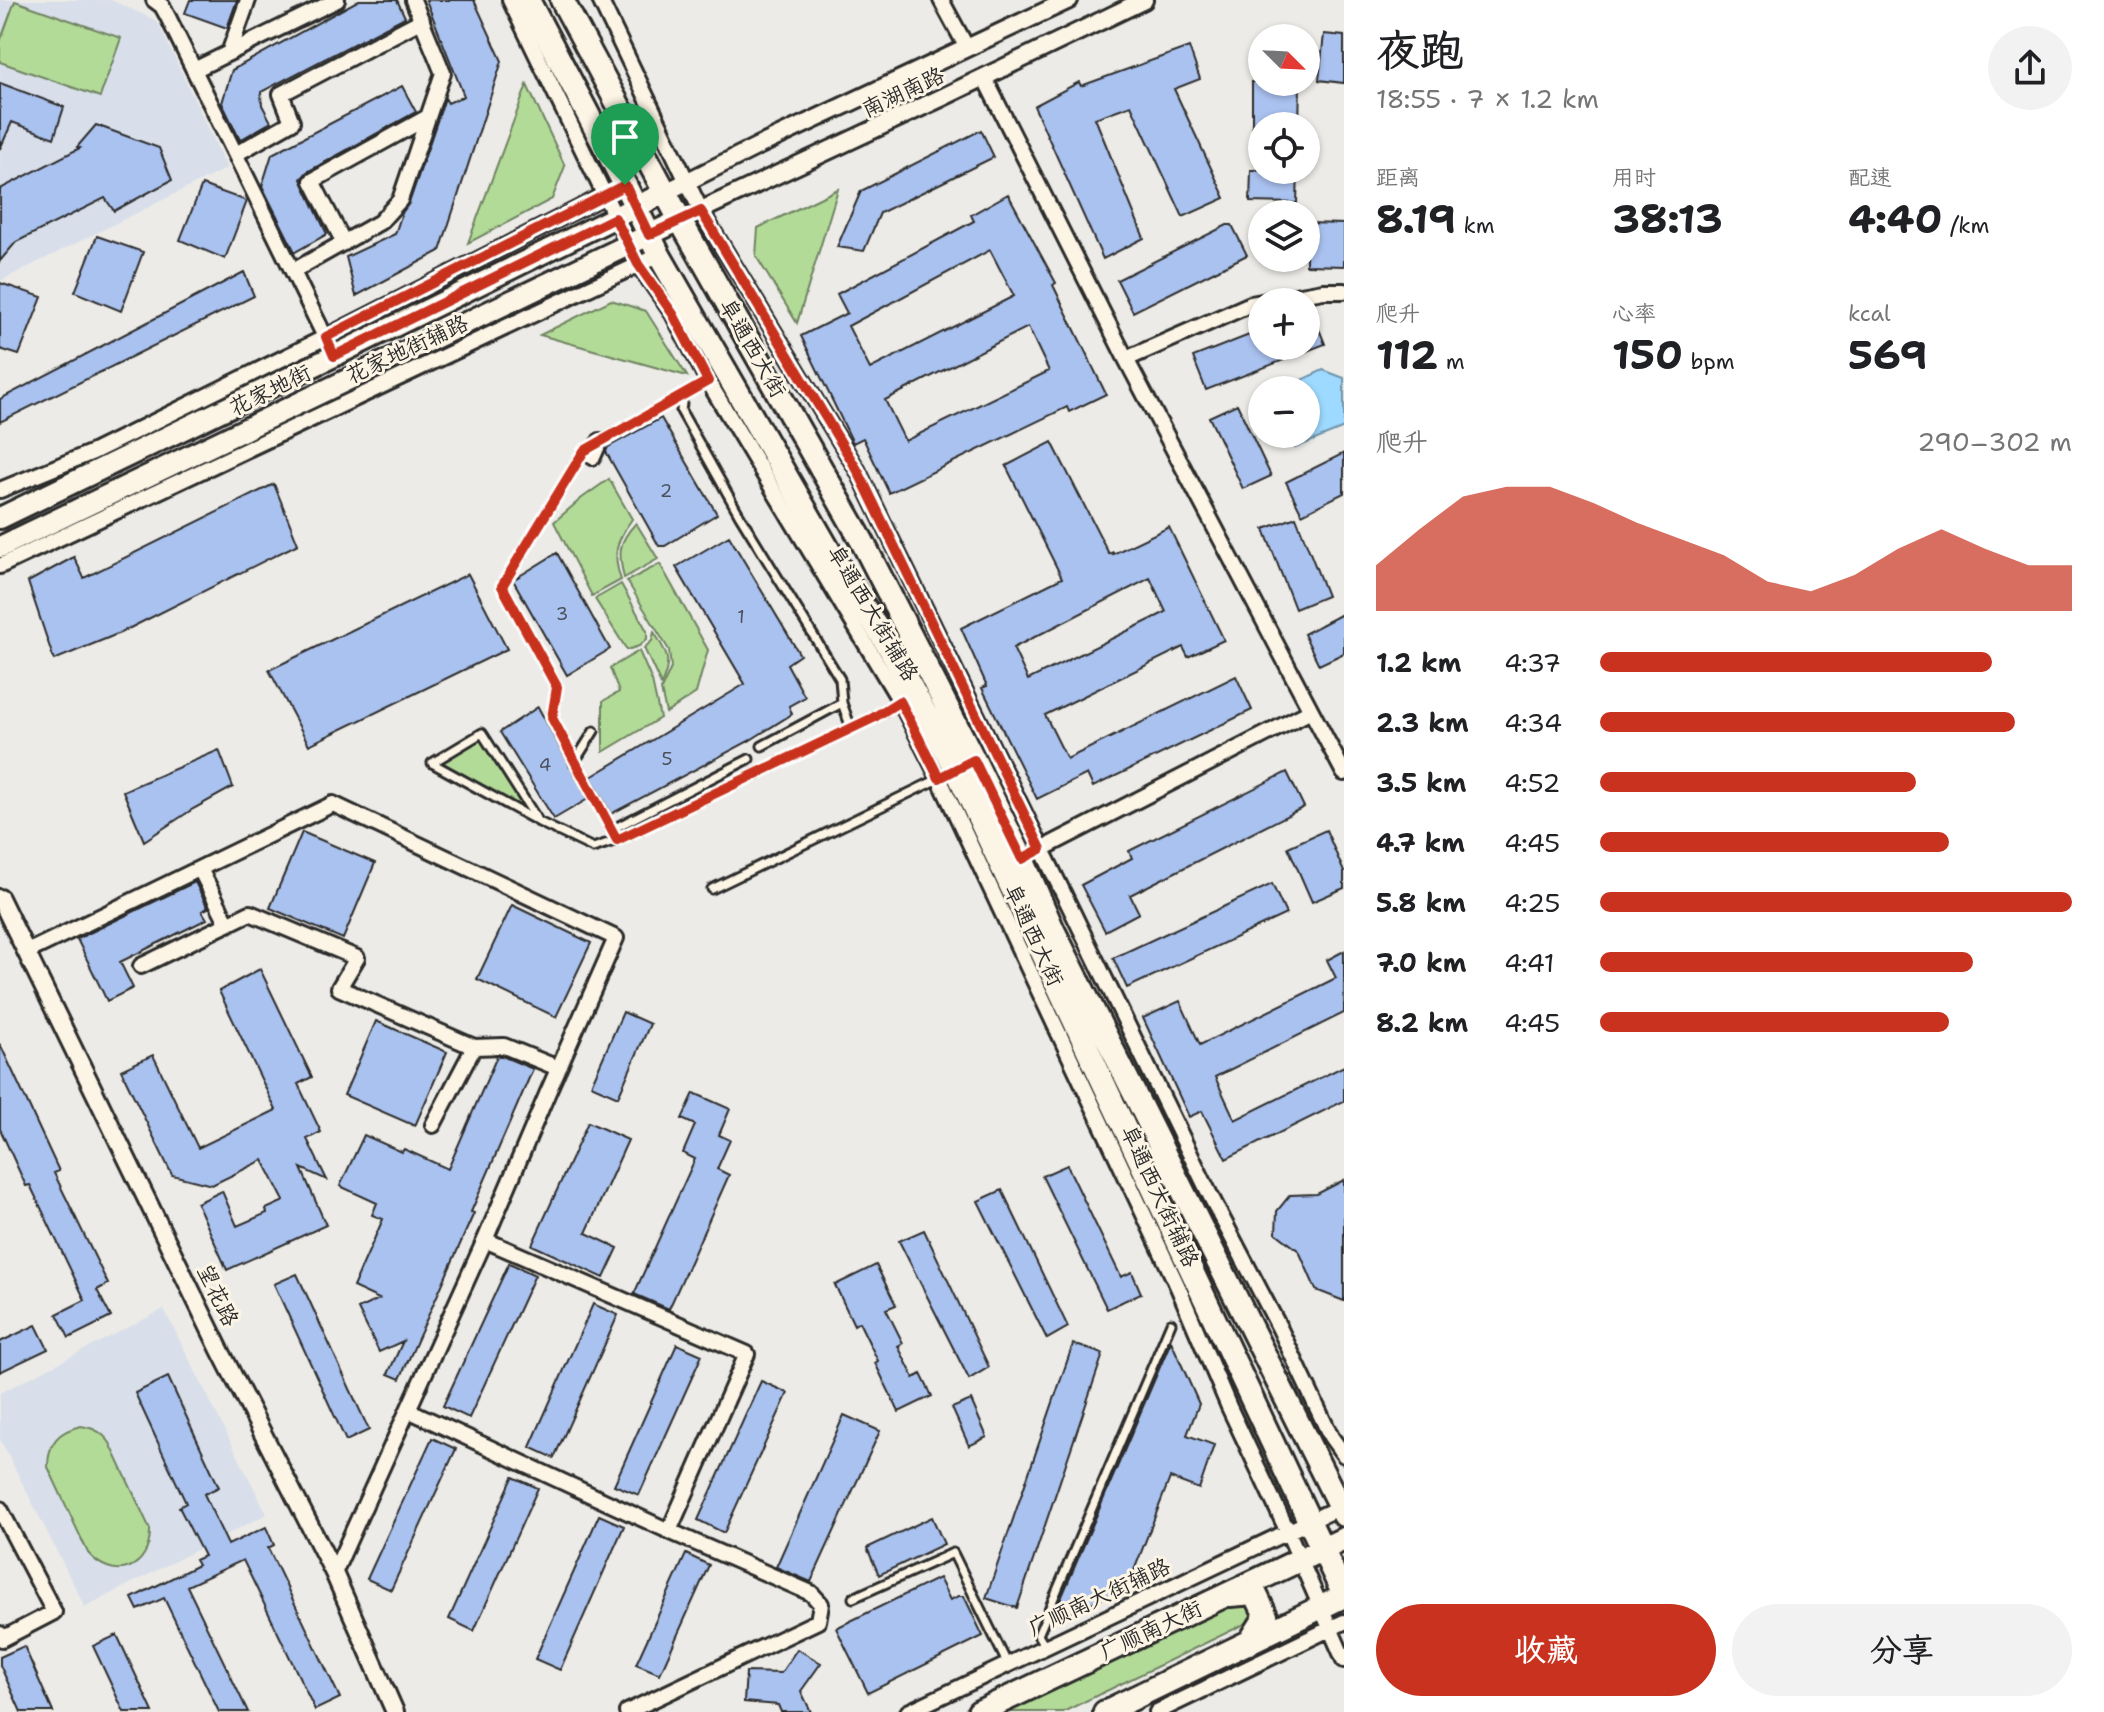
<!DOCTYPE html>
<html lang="zh">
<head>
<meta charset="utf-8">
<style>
  :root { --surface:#fff; --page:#f2f2f2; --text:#202124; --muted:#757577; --accent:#c8321e }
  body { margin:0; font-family:"Shantell Sans","LXGW WenKai TC",sans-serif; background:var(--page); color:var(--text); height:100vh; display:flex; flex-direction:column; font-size:30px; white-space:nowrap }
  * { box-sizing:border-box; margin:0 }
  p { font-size:26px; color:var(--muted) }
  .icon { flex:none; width:44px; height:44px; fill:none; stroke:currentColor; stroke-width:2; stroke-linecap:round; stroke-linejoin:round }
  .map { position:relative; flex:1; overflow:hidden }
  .drawer { display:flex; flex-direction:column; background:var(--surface); width:760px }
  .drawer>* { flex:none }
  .needle { width:52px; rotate:114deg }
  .buttons { position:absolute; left:1248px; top:24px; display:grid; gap:16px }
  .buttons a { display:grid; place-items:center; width:72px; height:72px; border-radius:50%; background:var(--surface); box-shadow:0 2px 6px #0004; font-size:40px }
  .pin { position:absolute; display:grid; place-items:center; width:68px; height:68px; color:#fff; margin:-82px -34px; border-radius:50% 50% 50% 0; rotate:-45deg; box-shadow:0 0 8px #0007 }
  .pin .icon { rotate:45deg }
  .round { display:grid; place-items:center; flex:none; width:84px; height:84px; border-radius:42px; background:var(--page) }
  .overview { display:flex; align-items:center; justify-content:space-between; height:136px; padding:0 32px }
  h1 { font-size:44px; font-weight:700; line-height:60px }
  .stats { display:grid; grid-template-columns:repeat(3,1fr); gap:12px; height:136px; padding:8px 32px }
  .stats div { display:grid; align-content:center }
  .stats b { font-size:40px; font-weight:700 }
  .stats small { font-size:22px; font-weight:400 }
  .stats p { font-size:22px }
  .chart { height:224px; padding:16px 32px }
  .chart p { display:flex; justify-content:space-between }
  .chart svg { width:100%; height:144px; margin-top:8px; fill:var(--accent); opacity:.7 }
  .cta { display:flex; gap:16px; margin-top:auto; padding:16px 32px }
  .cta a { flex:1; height:92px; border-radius:48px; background:var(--accent); color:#fff; font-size:32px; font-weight:700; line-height:92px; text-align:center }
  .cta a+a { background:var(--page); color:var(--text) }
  ul { padding:0 32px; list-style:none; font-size:26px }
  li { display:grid; grid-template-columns:128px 96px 1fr; align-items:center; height:60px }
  li i { height:20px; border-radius:10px; background:var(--accent) }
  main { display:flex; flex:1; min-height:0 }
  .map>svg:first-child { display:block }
  .built { fill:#d8dfea }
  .green { fill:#b3db98; stroke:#6f8362; stroke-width:2 }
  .water { fill:#9ed9ff; stroke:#7093aa; stroke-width:2 }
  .building { fill:#aac2f0; stroke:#2b2b2b; stroke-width:2; fill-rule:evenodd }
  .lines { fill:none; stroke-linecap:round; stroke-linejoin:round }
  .service-casing { stroke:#2b2b2b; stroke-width:13 }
  .minor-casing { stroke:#2b2b2b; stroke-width:20 }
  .tertiary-casing { stroke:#2b2b2b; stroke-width:22 }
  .secondary-casing { stroke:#2b2b2b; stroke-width:26 }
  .primary-casing { stroke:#2b2b2b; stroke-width:28 }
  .service { stroke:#fcf5e5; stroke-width:7 }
  .minor { stroke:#fcf5e5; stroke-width:14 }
  .tertiary { stroke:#fcf5e5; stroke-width:16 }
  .secondary { stroke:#fcf5e5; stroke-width:20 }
  .primary { stroke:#fcf5e5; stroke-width:22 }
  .route-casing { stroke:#fff; stroke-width:16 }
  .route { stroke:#c8321e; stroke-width:10 }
  .labels { text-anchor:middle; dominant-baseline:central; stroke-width:6; stroke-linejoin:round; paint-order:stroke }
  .number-label { font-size:18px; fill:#4b515c }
  .street-label { font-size:22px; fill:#2b2b2b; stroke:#fcf5e5 }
</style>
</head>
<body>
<main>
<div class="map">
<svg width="1344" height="1712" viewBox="0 0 1344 1712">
  <rect width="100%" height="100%" fill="#ecebe7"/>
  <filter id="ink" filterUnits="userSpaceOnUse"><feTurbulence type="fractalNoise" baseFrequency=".0125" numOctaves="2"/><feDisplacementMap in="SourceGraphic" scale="16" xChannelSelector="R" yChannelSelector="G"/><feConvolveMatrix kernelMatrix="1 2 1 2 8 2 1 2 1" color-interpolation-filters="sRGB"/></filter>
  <g filter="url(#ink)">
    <path class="built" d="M0 0H111L157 21 227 168 0 281Z
      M164 1309 267 1514 85 1607 0 1439V1393Z"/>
    <path class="green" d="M15 1 121 38 100 97 0 62V42Z
      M527 85 565 166 552 199 468 243Z
      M838 189 797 323 756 256 758 228Z
      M611 300 646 311 687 376 540 335Z
      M609 479 632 519C616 541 612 554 621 580L592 596 554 522 582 498Z
      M636 523 658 559 624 578C618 553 618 542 636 523Z
      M660 564 708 650 696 693 666 713 661 690 671 668 669 650 627 581Z
      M621 584 647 631V639L639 646 627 650 595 599Z
      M654 632C668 654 672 661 661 685L644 648 652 641Z
      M639 651 652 681 660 718 603 752V701L619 692 610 668Z
      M480 739 525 809 441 763Z
      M81 1426C94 1428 102 1432 110 1443L150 1529C151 1569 114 1583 88 1553L48 1467C48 1443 58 1431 81 1426Z
      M1240 1601 1249 1603 1255 1613 1251 1621 1063 1712H1007Z"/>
    <path class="water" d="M1323 370 1344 378V428L1295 448 1289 434H1306V390H1280Z"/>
    <path class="building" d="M190 0H237L227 28 185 13Z
      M359 0H397L405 17 261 92 262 105 271 122 240 140 222 103 232 70Z
      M426 0H474L502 61 440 251 356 296 346 257 395 234 402 213 409 203 445 98 448 103 464 96Z
      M1324 34 1344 36V83L1319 80Z
      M1189 47 1200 79 1174 89 1225 198 1183 217 1131 105 1095 118 1144 238 1103 259 1034 106 1079 82 1081 86Z
      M1252 82H1300L1299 126H1252Z
      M0 83 64 107 54 138 12 122 0 149Z
      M402 86 416 112 307 172 301 179 327 234 295 252 262 186 272 154Z
      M96 125 159 148 172 180 114 211 105 198 16 242 0 261V189L80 148 77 147Z
      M981 130 994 157 880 213 864 251 837 247 861 191Z
      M1251 170H1298L1297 203 1250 202Z
      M202 185 247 201 225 259 180 240Z
      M1008 194 1056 283 1053 285 1106 394 1069 412 1067 407 889 493 863 438 853 443 801 336 847 313 837 294 974 221 971 215ZM990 250 1014 296 870 369 848 326ZM1028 327 1049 371 905 441 885 400Z
      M1306 223 1344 224V266L1306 265Z
      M1227 225H1232L1247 255 1133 312 1117 280Z
      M97 236 143 252 121 311 75 292Z
      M244 272 254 296 0 422V399Z
      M0 283 42 297 19 355 0 349Z
      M1306 304H1309L1325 344 1206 390 1193 357 1262 330V346H1306Z
      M1237 404 1271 476 1243 489 1209 417Z
      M661 418 717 514 665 546H659L606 452 608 447Z
      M1052 442 1109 554 1113 552V554L1169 527 1224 640 1188 657 1183 647 1045 715 1067 759 1236 676 1252 710 1093 787 1087 774 1037 799 982 688 987 686 961 628 1062 578 1006 466ZM1150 578 1166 612 1028 680 1013 648Z
      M1344 453V493L1302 514 1286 482Z
      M274 484 298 544 120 633 54 660 28 582 74 557 84 578Z
      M1296 517 1327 596 1295 609 1264 529Z
      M729 536 800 655 787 664 805 697 789 706 792 714 749 741 611 814 591 777 745 684 676 567Z
      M557 553 610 649 567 675 513 580Z
      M468 574 507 649 309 745 269 670Z
      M1344 613V653L1319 665 1304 634Z
      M538 707 588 799 554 819 500 732Z
      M219 750 233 787 193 809 144 841 123 791Z
      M1287 772 1304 807 1130 895 1139 913 1105 931 1081 885 1132 858 1129 851Z
      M1326 830 1344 872V888L1312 902 1288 847Z
      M302 832 375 863 343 939 270 908Z
      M195 882 208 908 202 911 207 919 120 962 133 988 107 1001 77 939Z
      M1272 884 1286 914 1127 988 1113 958Z
      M512 905 591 943 556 1017 477 979Z
      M1344 951V1013L1215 1077 1235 1120 1344 1066V1101L1226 1159 1202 1111 1189 1117 1143 1018 1180 1001 1200 1045 1336 978 1327 960Z
      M260 969 312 1077 298 1084 321 1132 307 1139 327 1180 301 1168 326 1225 227 1270 197 1203 222 1191 237 1226 267 1213 266 1209 284 1201 263 1160 212 1185 172 1175 121 1070 153 1055 198 1148 276 1110 219 991Z
      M623 1012 650 1024 618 1097 591 1085Z
      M376 1021 447 1052 415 1126 344 1095Z
      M0 1044 59 1171 54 1173 108 1284 97 1290 111 1317 69 1338 57 1314 85 1300 30 1185 26 1186 0 1129Z
      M497 1056H502L533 1069 471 1212 474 1213 400 1379 388 1374 403 1341 379 1352 358 1309 379 1299 353 1287 383 1219 372 1215 377 1203 340 1186 364 1135 402 1152 404 1149 448 1169Z
      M694 1093 730 1109 719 1135 730 1140 717 1169 729 1175 669 1309 634 1294 695 1159 683 1153 695 1125 682 1119Z
      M588 1122 628 1140 586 1233 618 1248 604 1278 532 1245Z
      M1067 1165 1121 1277 1132 1272 1141 1293 1107 1309 1042 1176Z
      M1344 1180V1301L1316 1290 1299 1251 1276 1233 1277 1211 1290 1195 1317 1194Z
      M1002 1190 1068 1327 1047 1339 978 1201Z
      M924 1230 989 1367 969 1379 899 1241Z
      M509 1263 535 1275 469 1418 443 1406Z
      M876 1265 896 1305 886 1309 903 1343 898 1346 914 1378 921 1374 932 1396 899 1412 875 1363 878 1361 859 1322 854 1325 835 1285Z
      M297 1274 369 1430 346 1441 274 1284Z
      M593 1304 618 1315 554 1458 530 1447Z
      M36 1325 48 1349 0 1372V1342Z
      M1171 1341 1199 1404 1187 1435 1214 1445 1199 1489 1170 1478 1128 1586 1051 1622Z
      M677 1344 702 1355 639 1495 614 1485Z
      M1073 1344 1103 1354 1017 1608 986 1598Z
      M168 1377 219 1487 204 1494 228 1545 266 1527 274 1545 268 1548 340 1698 315 1710 243 1560 187 1586 248 1712H219L164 1598 138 1610 132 1598 198 1565 195 1560 204 1556 179 1507 186 1503 135 1393Z
      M761 1381 788 1393 724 1533 698 1520Z
      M971 1400 987 1437 969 1446 952 1408Z
      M844 1415 880 1431 811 1582 776 1567Z
      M432 1438 456 1449 391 1590 367 1579Z
      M513 1477 538 1488 474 1631 449 1619Z
      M599 1515 624 1526 560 1670 535 1659Z
      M932 1517 944 1544 879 1575 867 1548Z
      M686 1554 709 1565 660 1674 636 1664Z
      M939 1578 950 1600 959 1596H964L983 1636 868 1693 836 1628Z
      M117 1635 153 1712H124L93 1646Z
      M24 1646 53 1712H21L0 1665V1657Z
      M797 1649 821 1663 801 1691 811 1712H781L778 1705 744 1702 746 1672 781 1673Z"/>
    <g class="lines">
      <g class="service-casing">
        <path id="service" d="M683 395 681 411 740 516 840 679 842 703 851 728
          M762 746 842 703
          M432 763 539 822 593 848 617 840 873 718 900 701
          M432 763 482 733 538 821
          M574 763 594 731
          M611 830 749 759
          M617 840 552 718 557 687 502 586 584 451 708 381
          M712 889 940 778
          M853 1598 953 1553 1008 1665
          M1045 1647 1038 1635 1171 1323"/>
      </g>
      <g class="minor-casing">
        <path id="minor" d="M154 0 162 6 168 17 329 345
          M510 0 638 264 673 314 708 381 900 701 939 778 1178 1287 1229 1407 1288 1532 1344 1660
          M600 0 701 211 858 471 1211 1197 1279 1327 1331 1437 1344 1455
          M941 0 967 48
          M229 53 248 0
          M194 70 337 0
          M984 77 1126 359 1344 773
          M236 154 292 122 281 94 422 20
          M344 243 312 181 428 117
          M293 271 380 222 400 200 443 73 413 0
          M1126 359 1251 304 1323 291H1344
          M593 457 600 441
          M0 490 93 452 326 337 625 185
          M0 566 659 255
          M1034 853 1311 711
          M200 869 228 924
          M27 952 333 804 616 938 548 1092 485 1240 334 1573
          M141 966 250 913 357 958 339 988 474 1047 504 1046 558 1068
          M433 1125 474 1047
          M408 1410 669 1531 747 1354 485 1240
          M0 1509 54 1612 2 1639 0 1634
          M627 1712 818 1621 821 1604 811 1593 669 1531
          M908 1712 1344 1505
          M1157 1712 1344 1622"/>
      </g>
      <g class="tertiary-casing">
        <path id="tertiary" d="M666 192 758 146 1069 0
          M680 220 941 98 1144 0
          M0 898 220 1350 334 1573 395 1712"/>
      </g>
      <g class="secondary-casing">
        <path id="secondary" d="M0 518 334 356 666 192
          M0 547 680 220"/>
      </g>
      <g class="primary-casing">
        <path id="primary" d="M528 0 625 185 659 255 832 556 890 649 956 769 1344 1595
          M562 0 680 220 862 541 974 760 1022 859 1053 930 1344 1515
          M1230 1595 1255 1593 1266 1616 1249 1643
          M979 1712 1344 1539
          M1105 1712 1344 1596"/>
      </g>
      <use href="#service" class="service"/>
      <use href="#minor" class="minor"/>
      <use href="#tertiary" class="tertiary"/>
      <use href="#secondary" class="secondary"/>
      <use href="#primary" class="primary"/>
    </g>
  </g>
  <g class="lines" filter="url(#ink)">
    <g class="route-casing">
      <path id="route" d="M625 185 649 235 701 211 858 471 1041 849 1022 859 974 760 939 778 900 701 873 718 617 840 552 718 557 687 502 586 584 451 708 381 673 314 638 264 615 218 334 356 326 337Z"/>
    </g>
    <use href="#route" class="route"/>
  </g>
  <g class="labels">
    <g class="number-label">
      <text x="666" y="491">2</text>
      <text x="562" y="614">3</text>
      <text x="741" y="617">1</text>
      <text x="667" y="759">5</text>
      <text x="545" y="765">4</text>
    </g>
    <g class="street-label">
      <text transform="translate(903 92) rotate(-25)">南湖南路</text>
      <text transform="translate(753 348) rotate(60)">阜通西大街</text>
      <text transform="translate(407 349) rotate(-25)">花家地街辅路</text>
      <text transform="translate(270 390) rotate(-26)">花家地街</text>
      <text transform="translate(873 613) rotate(59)">阜通西大街辅路</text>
      <text transform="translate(1034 935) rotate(65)">阜通西大街</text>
      <text transform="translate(1160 1196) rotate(65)">阜通西大街辅路</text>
      <text transform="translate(218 1295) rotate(64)">望花路</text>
      <text transform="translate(1099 1597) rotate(-25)">广顺南大街辅路</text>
      <text transform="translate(1151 1630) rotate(-25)">广顺南大街</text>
    </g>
  </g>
</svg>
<div class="buttons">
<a><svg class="needle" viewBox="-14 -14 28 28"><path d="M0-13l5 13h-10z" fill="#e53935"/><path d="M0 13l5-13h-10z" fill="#757577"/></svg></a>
<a><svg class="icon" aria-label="locate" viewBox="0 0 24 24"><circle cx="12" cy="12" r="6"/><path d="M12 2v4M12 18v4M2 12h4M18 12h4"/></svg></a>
<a><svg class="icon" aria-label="layers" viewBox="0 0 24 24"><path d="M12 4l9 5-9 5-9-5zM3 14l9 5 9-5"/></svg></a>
<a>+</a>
<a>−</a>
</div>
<div class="pin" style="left:625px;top:185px;background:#1e9e55"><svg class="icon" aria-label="arrive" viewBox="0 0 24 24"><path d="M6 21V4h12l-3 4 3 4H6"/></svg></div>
</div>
<section class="drawer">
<div class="overview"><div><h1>夜跑</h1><p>18:55 · 7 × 1.2 km</p></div><a class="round"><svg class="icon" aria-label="share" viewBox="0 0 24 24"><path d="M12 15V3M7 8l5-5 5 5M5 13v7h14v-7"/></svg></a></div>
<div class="stats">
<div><p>距离</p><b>8.19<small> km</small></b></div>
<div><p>用时</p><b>38:13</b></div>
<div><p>配速</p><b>4:40<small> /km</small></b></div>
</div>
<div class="stats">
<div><p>爬升</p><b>112<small> m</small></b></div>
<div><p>心率</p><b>150<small> bpm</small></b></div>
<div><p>kcal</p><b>569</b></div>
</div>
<div class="chart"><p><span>爬升</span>290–302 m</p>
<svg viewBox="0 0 160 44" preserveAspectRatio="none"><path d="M0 44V30L10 19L20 9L30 6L40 6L50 11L60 17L70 22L80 27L90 35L100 38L110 33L120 25L130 19L140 25L150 30L160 30V44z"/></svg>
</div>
<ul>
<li><b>1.2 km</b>4:37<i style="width:83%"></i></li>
<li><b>2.3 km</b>4:34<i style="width:88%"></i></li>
<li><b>3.5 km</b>4:52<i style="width:67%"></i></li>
<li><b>4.7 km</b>4:45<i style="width:74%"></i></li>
<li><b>5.8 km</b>4:25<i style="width:100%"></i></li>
<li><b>7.0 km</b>4:41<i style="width:79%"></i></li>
<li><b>8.2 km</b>4:45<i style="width:74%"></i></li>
</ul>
<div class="cta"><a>收藏</a><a>分享</a></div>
</section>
</main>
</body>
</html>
